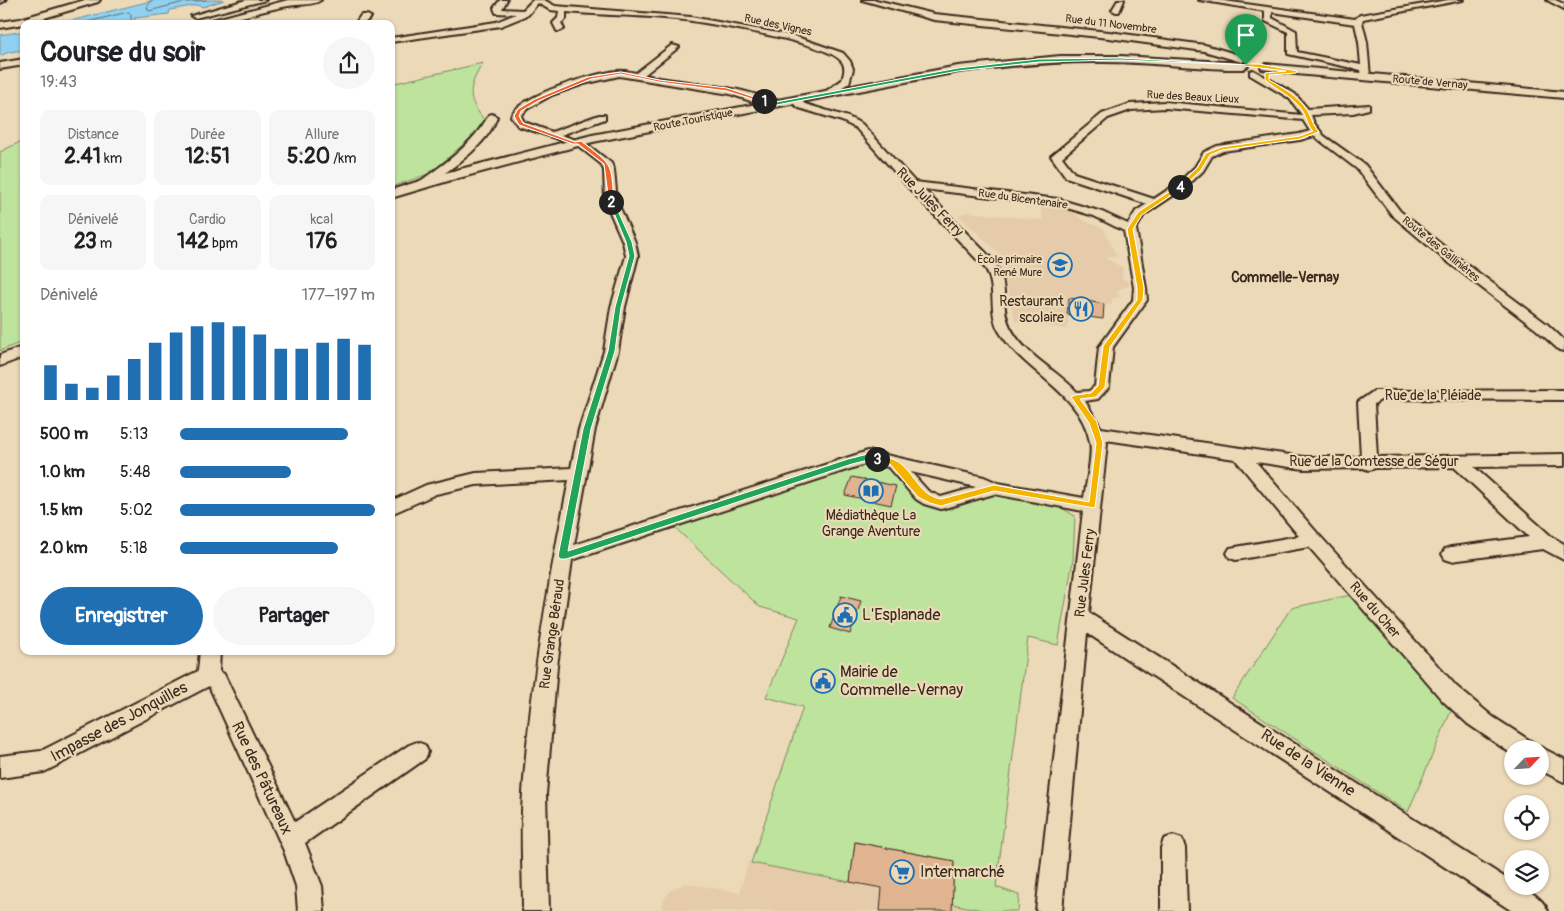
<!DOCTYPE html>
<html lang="fr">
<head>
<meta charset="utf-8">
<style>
  :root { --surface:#fff; --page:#f6f6f6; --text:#202124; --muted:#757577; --accent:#1f6fb2 }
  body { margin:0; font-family:Pangolin,sans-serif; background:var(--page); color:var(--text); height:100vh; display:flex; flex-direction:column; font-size:19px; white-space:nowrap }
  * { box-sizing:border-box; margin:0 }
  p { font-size:16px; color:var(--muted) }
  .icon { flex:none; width:28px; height:28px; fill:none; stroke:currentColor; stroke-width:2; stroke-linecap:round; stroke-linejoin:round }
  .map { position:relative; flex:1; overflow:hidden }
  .panel { position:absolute; left:20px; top:20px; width:375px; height:635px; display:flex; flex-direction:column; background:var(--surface); border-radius:10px; box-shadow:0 1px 4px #0004 }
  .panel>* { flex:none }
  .needle { width:32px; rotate:65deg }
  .buttons { position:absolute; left:1504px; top:740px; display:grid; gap:10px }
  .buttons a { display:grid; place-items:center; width:45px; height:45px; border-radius:50%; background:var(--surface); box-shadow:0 1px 4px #0004; font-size:25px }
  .pin { position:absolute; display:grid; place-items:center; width:42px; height:42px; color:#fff; margin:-51px -21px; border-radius:50% 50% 50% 0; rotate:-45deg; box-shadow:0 0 5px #0007 }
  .pin .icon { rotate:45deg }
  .km { position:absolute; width:25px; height:25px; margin:-12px; border-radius:50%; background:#222; color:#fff; font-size:14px; line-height:25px; text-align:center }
  .round { display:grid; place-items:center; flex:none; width:52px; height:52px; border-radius:26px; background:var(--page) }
  .summary { display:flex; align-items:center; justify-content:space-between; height:85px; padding:0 20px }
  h1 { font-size:28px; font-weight:700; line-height:38px }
  .metrics { display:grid; grid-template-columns:repeat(3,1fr); gap:8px; height:85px; padding:5px 20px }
  .metrics div { display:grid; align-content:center; border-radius:10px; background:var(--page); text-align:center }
  .metrics b { font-size:21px; font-weight:700 }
  .metrics small { font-size:14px; font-weight:400 }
  .metrics p { font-size:14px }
  .chart { height:140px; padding:10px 20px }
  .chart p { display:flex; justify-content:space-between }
  .chart svg { width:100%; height:90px; margin-top:5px; stroke:var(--accent); stroke-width:6 }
  .action { display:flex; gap:10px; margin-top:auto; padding:10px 20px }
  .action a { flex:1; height:58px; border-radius:30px; background:var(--accent); color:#fff; font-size:20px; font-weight:700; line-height:58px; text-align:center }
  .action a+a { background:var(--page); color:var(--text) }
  ul { padding:0 20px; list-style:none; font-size:16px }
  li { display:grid; grid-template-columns:80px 60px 1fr; align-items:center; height:38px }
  li i { height:12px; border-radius:6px; background:var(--accent) }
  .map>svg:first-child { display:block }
  .built { fill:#e5cba9 }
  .green { fill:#bee39d; stroke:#7c865e }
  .water { fill:#90d1f2; stroke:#6e8e9d }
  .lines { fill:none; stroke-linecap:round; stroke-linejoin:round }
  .shore { stroke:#5d6d73; stroke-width:1 }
  .building { fill:#e1b491; stroke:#3b2a1e }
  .minor-casing { stroke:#3b2a1e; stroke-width:4 }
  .tertiary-casing { stroke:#3b2a1e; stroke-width:4 }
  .secondary-casing { stroke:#3b2a1e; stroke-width:4 }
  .minor { fill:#ebd9b7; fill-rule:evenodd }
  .tertiary { fill:#ebd9b7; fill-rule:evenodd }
  .secondary { fill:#ebd9b7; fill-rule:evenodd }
  .split-1 { fill:#22a559; stroke:#fff }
  .split-2 { fill:#f0652b; stroke:#fff }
  .split-3 { fill:#22a559; stroke:#fff }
  .split-4 { fill:#f5b400; stroke:#fff }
  .split-5 { fill:#f5b400; stroke:#fff }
  .labels { text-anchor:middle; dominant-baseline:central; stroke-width:4.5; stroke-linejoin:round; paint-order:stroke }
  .far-street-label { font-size:11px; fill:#3b2a1e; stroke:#ebd9b7 }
  .far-poi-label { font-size:11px; fill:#3b2a1e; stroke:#ebd9b7; text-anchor:end }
  .street-label { font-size:14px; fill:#3b2a1e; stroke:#ebd9b7 }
  .far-quarter-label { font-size:14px; font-weight:bold; fill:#3b2a1e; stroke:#ebd9b7 }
  .poi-label { font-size:14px; fill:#3b2a1e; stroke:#ebd9b7; text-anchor:end }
  .near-poi-label { font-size:16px; fill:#3b2a1e; stroke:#ebd9b7; text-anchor:start }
  .near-street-label { font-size:16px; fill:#3b2a1e; stroke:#ebd9b7 }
</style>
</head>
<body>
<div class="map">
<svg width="1564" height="911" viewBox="0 0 1564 911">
  <rect width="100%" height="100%" fill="#ebd9b7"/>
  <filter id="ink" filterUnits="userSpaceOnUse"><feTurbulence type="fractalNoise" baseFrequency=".02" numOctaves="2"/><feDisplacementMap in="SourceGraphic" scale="10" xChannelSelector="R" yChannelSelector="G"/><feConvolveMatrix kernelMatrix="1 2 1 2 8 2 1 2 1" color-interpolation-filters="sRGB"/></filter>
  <g filter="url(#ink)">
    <path class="built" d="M1042 202 1065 206 1083 220 1104 229 1117 257H1104L1123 268 1122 278 1129 282 1128 287H1125L1118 290 1116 293 1121 296 1112 299V305L1104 304 1103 319 1069 314 1067 329 1015 321 1001 262 1005 259 958 215 966 212 1042 220 1041 203Z
      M855 842 954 861 952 904 986 911H661L664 899 670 891 685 883 740 893 748 862 849 882Z"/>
    <path class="green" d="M483 63C467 89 466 99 487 123L431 173 391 187V84Z
      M24 140V341L0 351V152Z
      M867 463 885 465 893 470 915 497 937 508 951 509 995 494 1057 505 1075 516 1073 560 1058 645 1028 638 996 887 1019 895 1018 911H987L952 904 954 861 855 842 850 882 751 863 803 707 766 697 799 618 760 607 673 526Z
      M1351 595 1451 711 1408 812 1232 698 1291 608Z"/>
    <path class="water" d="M155 0H224L203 7 197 5 170 10 169 14 134 18 137 22 127 24H58Z
      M24 31V50L9 52 0 56V35Z"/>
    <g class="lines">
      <path class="shore" d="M151 0 147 8 149 11 180 3 206 0
        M79 24 128 12 131 14V24"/>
    </g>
    <path class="building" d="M1069 298 1104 304 1103 319 1067 314Z
      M852 477 896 486 891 505 845 495Z
      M841 596 861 601 850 634 830 628Z
      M855 842 954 861 952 911H880L882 888 850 882Z"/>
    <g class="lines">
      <g class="minor-casing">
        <path id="minor" d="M246 0H266L195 18 191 16Z
          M500 0H507L502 9 523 10 533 0H544L555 6 691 17 794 36 843 53 850 61 853 69 849 83 826 97 822 94 842 80C844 73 846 68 842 62 830 43 717 25 692 21 650 15 607 16 566 12V19L561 23 564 29 560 31H557L553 23 558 18 559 11 550 10 538 3 528 15 501 26 391 42V38L496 22 516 14 496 13 494 8Z
          M1118 0H1124L1119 12H1116L1112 10Z
          M1199 0H1217L1355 19 1360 15 1448 0H1463L1363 19 1362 22 1367 42 1370 77 1366 80 1362 77 1361 70 1288 54V32L1265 21V11ZM1272 12 1355 24 1359 42 1361 65 1297 52 1296 31 1272 18Z
          M1547 0H1555L1564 4V9Z
          M361 15H367L371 17 363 24H355Z
          M672 45 679 47 644 75C676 83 754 85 776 105L771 108 730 94 619 76 584 84 552 95 527 109 521 116 524 122 552 132 599 115H605V119L561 135 576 140H582L611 163 614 170 617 201 635 242 638 256 625 307 618 351 595 429 574 545 868 451 984 477 998 483 1084 498C1086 485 1093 453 1090 442 1080 391 1024 373 999 331 988 312 997 288 986 269L908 187 856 128 842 121 799 108 791 102V98H797L805 104 848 117 862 124 915 182 1058 199 1102 212 1128 224 1136 211 1147 204 1066 177 1051 156 1102 114 1130 104 1165 102 1302 115 1289 98 1250 75V71L1253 70 1295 94 1308 109 1369 105V109L1353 113 1311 115 1314 123 1324 136 1365 165 1400 211 1452 253 1547 324 1564 340V351L1559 350 1537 330 1444 259 1392 215 1357 169 1314 136 1300 140 1223 151 1212 156 1203 171 1186 187 1144 215 1136 229 1146 288 1147 300 1113 347 1109 387 1098 399 1085 401 1101 428 1304 457H1361L1358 402 1374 391 1564 390V400L1382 399 1374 404 1377 457 1564 454V466L1474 467 1552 537 1564 544V560L1543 549 1451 561 1445 559 1442 554 1445 549 1451 547 1529 537 1454 467 1375 468 1369 470 1363 468 1304 469 1256 462 1319 535 1457 687 1493 717 1532 742 1535 749H1512V754L1468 724 1443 701 1309 547 1236 560 1230 558 1227 553 1230 548 1299 536 1235 459 1106 440 1107 443 1089 613 1512 882V886C1526 886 1543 899 1548 911H1512L1087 633 1062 911H1036L1083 511 994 494 941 509 924 504 916 499 888 467 868 463 572 560 557 666 546 794 549 911H523C523 872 520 832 523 793 530 688 548 583 569 480L476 485 436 494 391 514V501L426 485 476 473 571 468 579 429 604 351 611 307 626 256 623 242 605 201 604 170 601 164 577 145 518 126 511 116C520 95 595 73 617 71 624 70 630 72 636 73ZM1165 108 1303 120 1310 131 1299 134 1217 146 1204 152 1195 167 1178 183 1154 199 1074 173 1062 157 1108 118 1131 110ZM923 189 1057 205 1094 216 1124 231 1134 288 1133 300 1099 347 1095 386 1089 391 1077 392C1057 370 1024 355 1010 327 998 301 1013 286 990 257ZM911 472 976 487 941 497 928 491Z
          M492 114 497 117C488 144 456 165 434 181L427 186H419L418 184 419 182C446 163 473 144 489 115Z
          M200 651H220L219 671 224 674 295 822 409 745 417 742 425 745 428 752 425 759 305 843 322 886 324 911H298L296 886 284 851 209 686 52 768 44 772 0 778V756L41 751 198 671Z
          M1540 747 1564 759V782L1540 770V749H1537Z
          M1173 836 1182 839 1185 848 1187 911H1161V848L1164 839Z"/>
      </g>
      <g class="tertiary-casing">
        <path id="tertiary" d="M288 0H321C313 6 298 4 288 6 257 11 228 24 197 24Z
          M862 0H876L934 14 1109 32 1205 45 1246 57 1247 59 1242 62 1204 51 1109 38 934 20Z
          M1060 56H1122L1243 63 1248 66 1243 69H1228C1186 67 1144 62 1102 62 1054 61 1006 66 958 72L593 142 455 179 391 198V190L445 173 592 135 958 66Z
          M24 59V65L0 69V63Z
          M1266 64 1564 92V98L1296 74 1262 69 1261 67Z
          M24 346V357L0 366V355Z"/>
      </g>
      <g class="secondary-casing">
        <path id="secondary" d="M0 0H6L1 3Z
          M85 0H100L98 2 24 24 0 28V22L20 19Z"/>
      </g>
      <use href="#minor" class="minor"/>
      <use href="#tertiary" class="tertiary"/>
      <use href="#secondary" class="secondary"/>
    </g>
  </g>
  <path class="split-1" d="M1120 58 1248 65 1120 60 1039 62 958 71 771 106 762 101 764 100 771 103 958 68 1039 59Z"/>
  <path class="split-2" d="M621 72 659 80 727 88 766 101 762 102 727 91 659 82 621 74 591 79 538 101 521 111 519 116 523 123 575 142 581 141C613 166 611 161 614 202L611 203 609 202 604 164 578 144H573L519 125 514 116 518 109 535 99 588 77Z"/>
  <path class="split-3" d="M609 201 614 202 632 242 635 256 621 307 615 351 591 429 568 551 848 459 868 454 880 457V461L868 460 852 464 566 559H560L558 556 583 429 608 351 615 307 629 256 626 242Z"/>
  <path class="split-4" d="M1178 186 1183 187 1142 215 1133 229 1144 288 1143 300 1110 347 1105 387 1096 397 1080 399 1097 422 1103 443 1095 508 994 491 941 506 930 503 918 497 890 464 875 461V457L877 456C883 457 892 458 897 461 915 472 918 495 941 499L994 485 1089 502 1096 443 1089 423 1071 397 1075 395 1091 393 1098 386 1103 346 1137 300V288L1127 229 1138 212Z"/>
  <path class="split-5" d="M1246 64H1259L1297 71 1296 73 1269 75V80C1283 88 1298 96 1307 110 1312 118 1312 124 1319 132L1300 139 1222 150 1210 155 1201 170 1182 188H1178V186L1197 168 1206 153 1222 147 1300 136 1313 131C1307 125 1307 117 1302 110 1292 96 1278 91 1265 80V73L1286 71 1244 66Z"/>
  <defs>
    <g id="school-ring" transform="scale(1.25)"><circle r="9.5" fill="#ebd9b7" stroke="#1f6fb2" stroke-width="1.5"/><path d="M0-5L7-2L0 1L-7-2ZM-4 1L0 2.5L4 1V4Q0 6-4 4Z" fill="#1f6fb2"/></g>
    <g id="restaurant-ring" transform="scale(1.25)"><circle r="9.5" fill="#ebd9b7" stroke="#1f6fb2" stroke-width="1.5"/><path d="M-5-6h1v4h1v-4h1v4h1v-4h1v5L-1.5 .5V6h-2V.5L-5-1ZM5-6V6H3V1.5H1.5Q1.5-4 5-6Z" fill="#1f6fb2"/></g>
    <g id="library-ring" transform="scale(1.25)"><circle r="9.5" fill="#ebd9b7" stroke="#1f6fb2" stroke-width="1.5"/><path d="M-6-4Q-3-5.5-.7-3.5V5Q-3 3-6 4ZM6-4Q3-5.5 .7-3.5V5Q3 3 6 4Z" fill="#1f6fb2"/></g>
    <g id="civic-ring" transform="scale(1.25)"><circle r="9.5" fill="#ebd9b7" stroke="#1f6fb2" stroke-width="1.5"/><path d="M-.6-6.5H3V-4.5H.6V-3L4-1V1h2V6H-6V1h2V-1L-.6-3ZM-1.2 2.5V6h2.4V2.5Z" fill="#1f6fb2"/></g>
    <g id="supermarket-ring" transform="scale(1.25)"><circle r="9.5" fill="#ebd9b7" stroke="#1f6fb2" stroke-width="1.5"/><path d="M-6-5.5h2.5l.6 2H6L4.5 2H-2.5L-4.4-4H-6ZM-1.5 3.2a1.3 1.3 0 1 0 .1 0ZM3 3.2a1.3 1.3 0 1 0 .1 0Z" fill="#1f6fb2"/></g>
  </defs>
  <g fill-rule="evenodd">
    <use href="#school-ring" x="1060" y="265"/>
    <use href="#restaurant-ring" x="1081" y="309"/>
    <use href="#library-ring" x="871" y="491"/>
    <use href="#civic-ring" x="845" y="615"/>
    <use href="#civic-ring" x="823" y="681"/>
    <use href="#supermarket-ring" x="902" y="872"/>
  </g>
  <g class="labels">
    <g class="far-street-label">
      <text transform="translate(1111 24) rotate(7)">Rue du 11 Novembre</text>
      <text transform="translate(778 25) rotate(12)">Rue des Vignes</text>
      <text transform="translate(1430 82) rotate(5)">Route de Vernay</text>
      <text transform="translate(1193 97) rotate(3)">Rue des Beaux Lieux</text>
      <text transform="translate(693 120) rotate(-11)">Route Touristique</text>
      <text transform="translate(1023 199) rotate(8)">Rue du Bicentenaire</text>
      <text transform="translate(1441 249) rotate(39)">Route des Gallinières</text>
    </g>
    <g class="far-poi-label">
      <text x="1042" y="259">École primaire<tspan x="1042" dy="13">René Mure</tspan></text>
    </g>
    <g class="street-label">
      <text transform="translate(930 202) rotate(46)">Rue Jules Ferry</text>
      <text x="1433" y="395">Rue de la Pléiade</text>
      <text x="1374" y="461">Rue de la Comtesse de Ségur</text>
      <text transform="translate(1085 573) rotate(-83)">Rue Jules Ferry</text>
      <text transform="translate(1375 610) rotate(49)">Rue du Cher</text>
      <text transform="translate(552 634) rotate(-82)">Rue Grange Béraud</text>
    </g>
    <g class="far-quarter-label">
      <text x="1285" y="277">Commelle-Vernay</text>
    </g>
    <g class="poi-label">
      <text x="1064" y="301">Restaurant<tspan x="1064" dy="16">scolaire</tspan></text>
      <text x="871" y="515" text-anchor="middle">Médiathèque La<tspan x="871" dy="16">Grange Aventure</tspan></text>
    </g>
    <g class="near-poi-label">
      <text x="862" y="615">L'Esplanade</text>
      <text x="840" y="672">Mairie de<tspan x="840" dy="18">Commelle-Vernay</tspan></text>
      <text x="920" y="872">Intermarché</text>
    </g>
    <g class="near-street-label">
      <text transform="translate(119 722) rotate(-28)">Impasse des Jonquilles</text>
      <text transform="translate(1308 763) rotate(33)">Rue de la Vienne</text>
      <text transform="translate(262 778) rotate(65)">Rue des Pâtureaux</text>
    </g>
  </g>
</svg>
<div class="buttons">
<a><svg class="needle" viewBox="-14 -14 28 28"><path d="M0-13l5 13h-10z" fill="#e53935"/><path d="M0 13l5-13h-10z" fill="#757577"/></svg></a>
<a><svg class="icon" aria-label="locate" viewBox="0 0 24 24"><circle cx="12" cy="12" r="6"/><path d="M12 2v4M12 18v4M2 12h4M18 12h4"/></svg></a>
<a><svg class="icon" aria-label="layers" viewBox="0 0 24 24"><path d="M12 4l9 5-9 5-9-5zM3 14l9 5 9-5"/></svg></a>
</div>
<div class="pin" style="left:1246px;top:65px;background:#1e9e55"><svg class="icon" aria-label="arrive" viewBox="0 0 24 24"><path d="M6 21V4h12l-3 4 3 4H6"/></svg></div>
<b class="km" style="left:764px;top:101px">1</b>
<b class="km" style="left:611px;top:202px">2</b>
<b class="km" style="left:877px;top:459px">3</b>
<b class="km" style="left:1180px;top:187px">4</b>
<section class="panel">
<div class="summary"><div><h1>Course du soir</h1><p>19:43</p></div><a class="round"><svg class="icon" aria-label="share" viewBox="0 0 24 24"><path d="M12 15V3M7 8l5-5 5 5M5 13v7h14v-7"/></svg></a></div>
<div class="metrics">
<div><p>Distance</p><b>2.41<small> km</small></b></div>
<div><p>Durée</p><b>12:51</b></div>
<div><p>Allure</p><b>5:20<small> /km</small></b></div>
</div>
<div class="metrics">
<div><p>Dénivelé</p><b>23<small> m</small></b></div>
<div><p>Cardio</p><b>142<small> bpm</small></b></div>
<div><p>kcal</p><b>176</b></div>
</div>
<div class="chart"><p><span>Dénivelé</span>177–197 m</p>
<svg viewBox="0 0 160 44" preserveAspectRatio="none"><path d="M5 44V27M15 44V36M25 44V38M35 44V32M45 44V24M55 44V16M65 44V11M75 44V8M85 44V6M95 44V8M105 44V12M115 44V19M125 44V19M135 44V16M145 44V14M155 44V17"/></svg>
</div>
<ul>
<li><b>500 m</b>5:13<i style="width:86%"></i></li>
<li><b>1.0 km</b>5:48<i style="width:57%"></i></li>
<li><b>1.5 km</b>5:02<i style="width:100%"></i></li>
<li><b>2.0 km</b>5:18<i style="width:81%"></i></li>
</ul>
<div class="action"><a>Enregistrer</a><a>Partager</a></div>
</section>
</div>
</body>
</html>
